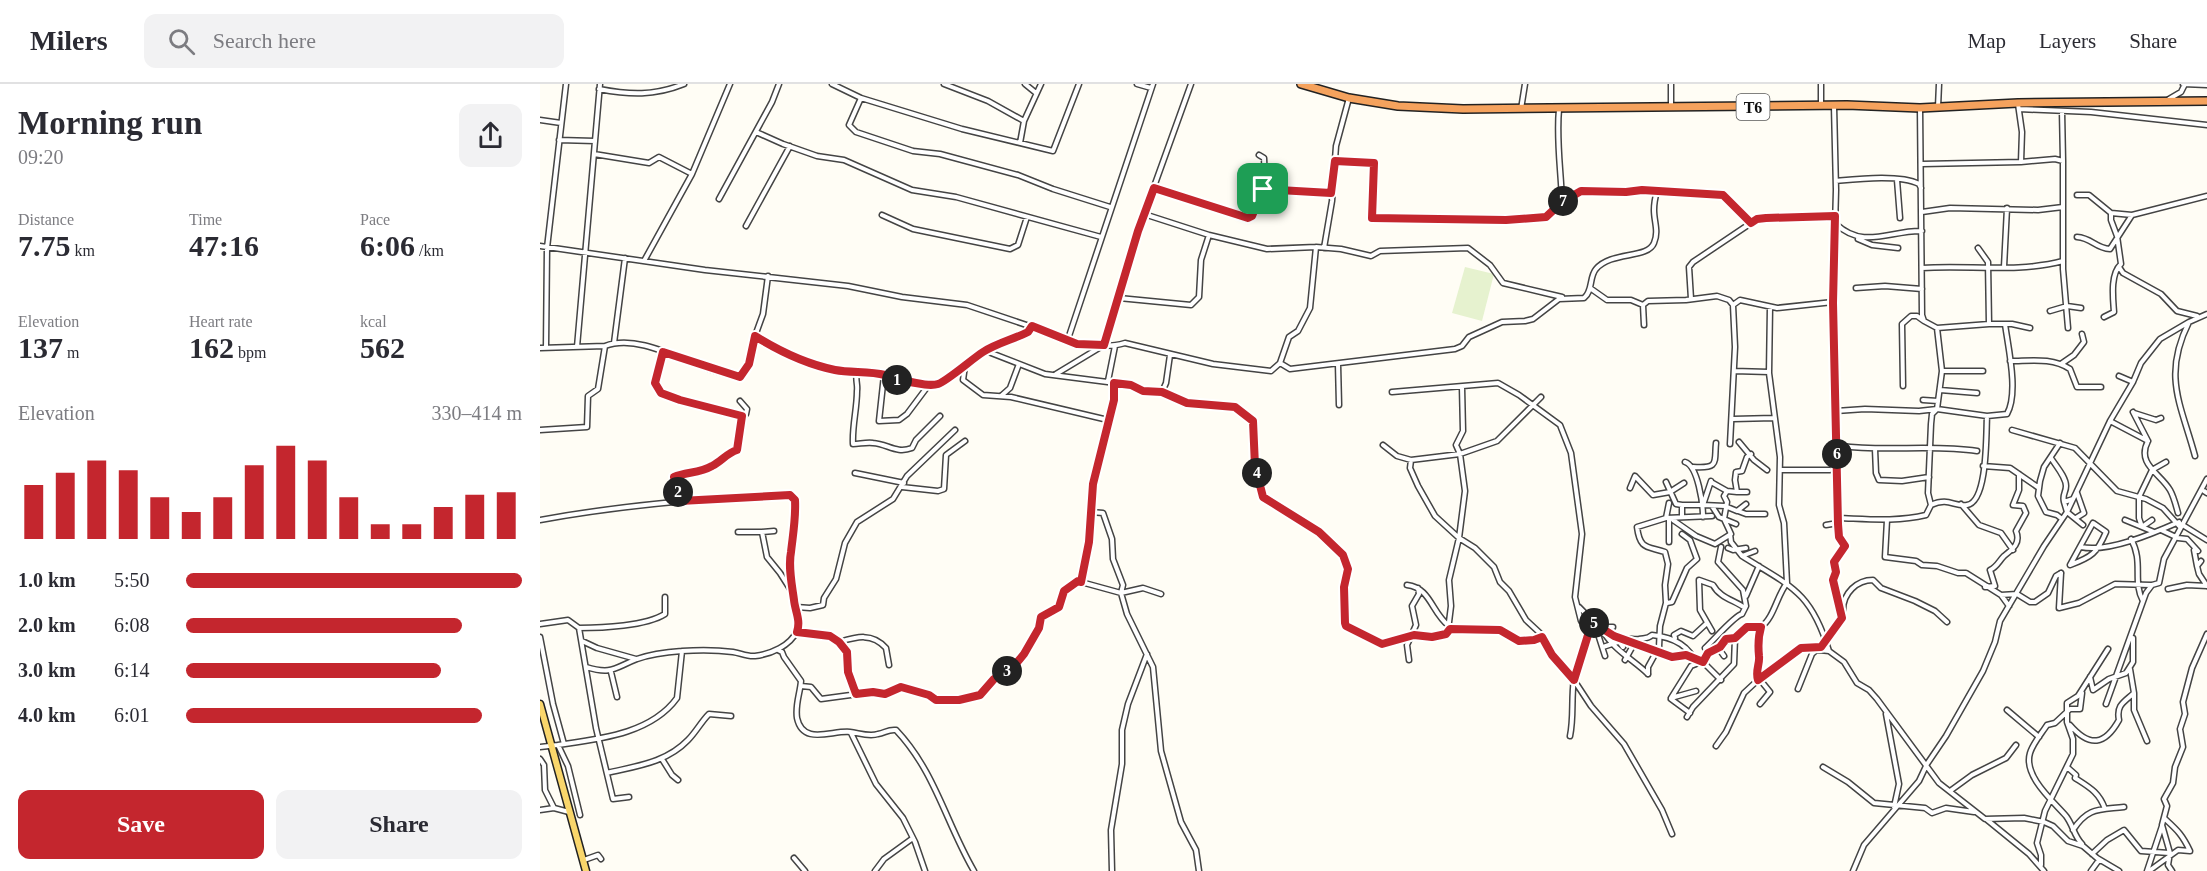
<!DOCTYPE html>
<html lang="en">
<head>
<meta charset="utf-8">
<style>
  :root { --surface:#fff; --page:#f2f2f3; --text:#2b2b33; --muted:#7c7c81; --line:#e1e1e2; --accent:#c4262e }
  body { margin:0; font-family:Georgia,serif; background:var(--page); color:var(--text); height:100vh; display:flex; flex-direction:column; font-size:22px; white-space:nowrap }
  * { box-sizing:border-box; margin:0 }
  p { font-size:20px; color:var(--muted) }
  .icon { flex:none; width:33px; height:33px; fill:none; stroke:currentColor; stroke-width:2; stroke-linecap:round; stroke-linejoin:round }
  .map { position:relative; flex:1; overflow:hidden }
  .sheet { display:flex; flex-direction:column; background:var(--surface); width:540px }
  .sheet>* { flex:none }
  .pin { position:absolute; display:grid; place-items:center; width:51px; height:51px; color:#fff; margin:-26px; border-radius:12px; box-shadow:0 3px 9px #0006 }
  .km { position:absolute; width:30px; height:30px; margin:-15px; border-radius:50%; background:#222; color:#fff; font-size:16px; line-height:30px; text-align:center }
  .round { display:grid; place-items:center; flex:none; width:63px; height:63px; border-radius:12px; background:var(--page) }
  .overview { display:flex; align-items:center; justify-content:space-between; height:102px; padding:0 18px }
  h1 { font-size:33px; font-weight:600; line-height:45px }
  .metrics { display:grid; grid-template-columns:repeat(3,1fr); gap:9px; height:102px; padding:6px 18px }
  .metrics div { display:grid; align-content:center }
  .metrics b { font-size:30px; font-weight:600 }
  .metrics small { font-size:16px; font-weight:400 }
  .metrics p { font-size:16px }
  .chart { height:168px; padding:12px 18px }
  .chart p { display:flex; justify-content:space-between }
  .chart svg { width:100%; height:108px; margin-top:6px; stroke:var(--accent); stroke-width:6 }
  .action { display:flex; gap:12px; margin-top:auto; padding:12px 18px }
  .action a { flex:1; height:69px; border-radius:12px; background:var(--accent); color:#fff; font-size:24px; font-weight:600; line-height:69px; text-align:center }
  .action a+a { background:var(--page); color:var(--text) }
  ul { padding:0 18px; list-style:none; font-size:20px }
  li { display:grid; grid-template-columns:96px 72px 1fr; align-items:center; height:45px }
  li i { height:15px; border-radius:8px; background:var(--accent) }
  header { display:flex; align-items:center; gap:36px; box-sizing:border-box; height:84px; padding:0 30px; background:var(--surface); border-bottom:2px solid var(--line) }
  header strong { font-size:28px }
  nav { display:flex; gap:33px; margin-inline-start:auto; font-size:21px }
  .search { width:420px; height:54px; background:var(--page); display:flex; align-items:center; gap:15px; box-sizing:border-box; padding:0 21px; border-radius:12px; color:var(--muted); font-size:22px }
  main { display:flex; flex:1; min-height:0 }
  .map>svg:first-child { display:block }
  .pitch { fill:#e6f2cf }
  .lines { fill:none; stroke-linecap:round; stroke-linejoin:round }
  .street-casing { stroke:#444; stroke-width:7 }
  .primary-casing { stroke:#222; stroke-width:9 }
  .highway-casing { stroke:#222; stroke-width:10 }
  .street { stroke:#fff; stroke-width:4 }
  .primary { stroke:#f9d66b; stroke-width:6 }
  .highway { stroke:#f5a25d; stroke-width:7 }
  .route-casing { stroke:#fff; stroke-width:12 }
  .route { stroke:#c4262e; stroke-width:8 }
  .labels { text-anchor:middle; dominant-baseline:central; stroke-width:6; stroke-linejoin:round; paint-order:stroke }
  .shield { fill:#fff; stroke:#585858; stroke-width:1.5 }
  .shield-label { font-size:16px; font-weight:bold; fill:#111 }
</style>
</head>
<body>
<header>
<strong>Milers</strong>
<div class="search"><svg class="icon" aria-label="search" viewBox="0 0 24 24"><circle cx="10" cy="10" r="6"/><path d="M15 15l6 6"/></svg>Search here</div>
<nav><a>Map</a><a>Layers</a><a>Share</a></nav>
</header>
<main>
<section class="sheet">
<div class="overview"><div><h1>Morning run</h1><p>09:20</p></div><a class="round"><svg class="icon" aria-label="share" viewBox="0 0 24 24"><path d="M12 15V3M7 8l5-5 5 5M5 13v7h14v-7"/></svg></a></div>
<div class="metrics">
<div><p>Distance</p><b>7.75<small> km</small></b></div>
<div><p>Time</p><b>47:16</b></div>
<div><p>Pace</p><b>6:06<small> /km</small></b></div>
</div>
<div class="metrics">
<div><p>Elevation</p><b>137<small> m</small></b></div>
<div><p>Heart rate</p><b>162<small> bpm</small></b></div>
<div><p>kcal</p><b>562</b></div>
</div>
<div class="chart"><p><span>Elevation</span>330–414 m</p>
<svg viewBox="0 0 160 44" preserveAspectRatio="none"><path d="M5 44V22M15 44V17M25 44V12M35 44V16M45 44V27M55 44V33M65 44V27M75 44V14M85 44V6M95 44V12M105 44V27M115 44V38M125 44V38M135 44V31M145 44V26M155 44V25"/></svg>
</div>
<ul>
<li><b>1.0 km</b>5:50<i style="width:100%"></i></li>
<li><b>2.0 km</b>6:08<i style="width:82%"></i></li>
<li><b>3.0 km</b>6:14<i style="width:76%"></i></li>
<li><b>4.0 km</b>6:01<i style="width:88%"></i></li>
</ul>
<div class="action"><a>Save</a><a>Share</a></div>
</section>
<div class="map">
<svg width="1667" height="787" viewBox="0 0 1667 787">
  <rect width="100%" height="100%" fill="#fffdf5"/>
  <path class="pitch" d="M925 183 954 190 942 237 912 229Z"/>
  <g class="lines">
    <g class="street-casing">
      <path id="street" d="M292 0 321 14 422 45 513 67 539 0
        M404 0 448 17 484 37
        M485 0 496 9
        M597 0 611 4
        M1643 0 1667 1
        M59 5C90 11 114 12 144 0
        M321 14 309 41 316 48 373 67 400 70 478 91 513 105 570 123
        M1629 15 1641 8 1645 0
        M1281 20V0
        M1478 20 1482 48 1481 78 1515 75 1523 77V185L1528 244
        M1294 22 1296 106 1293 218 1298 439 1299 453 1305 462 1294 478 1296 488 1293 497 1302 534
        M1131 23V0
        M1398 23 1399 0
        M981 25 985 0
        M1479 25 1551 28 1667 41
        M1522 27 1523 77
        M0 36 21 39
        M216 48 243 60 277 72 304 76 372 106 416 113 561 153
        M19 56 55 57
        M480 59 484 37 501 0
        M54 70 109 79 119 73 152 90
        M795 77 834 79 832 134 966 136 1006 133 1022 118C1021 86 1016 56 1019 25
        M1382 80 1481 78
        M1357 96 1360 134
        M1296 97C1317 95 1360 90 1379 100L1381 104
        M614 104 708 134C723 124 725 90 724 74L719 71
        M723 105 791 109
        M1537 111H1549L1571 129 1592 131
        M179 115 232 18 239 0
        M1022 118 1042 107H1052L1113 106 1183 111 1211 139
        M1382 128 1410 124 1498 126 1523 123
        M604 130 669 151 727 165 776 163
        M342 131 373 145 470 165 478 161 487 133
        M1296 140C1324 166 1350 146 1382 147
        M206 142 250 62
        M1537 153C1552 154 1555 164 1570 165L1592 131 1667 112
        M1318 155 1332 161 1358 164
        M0 162 165 186 308 202 362 213 427 221 528 255 613 0
        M784 164 792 117 796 62 809 14
        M1438 164 1448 178 1449 240H1472L1490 244
        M104 177 152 90 190 0
        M1464 183 1467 124
        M1579 183 1583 189 1621 210 1637 227 1657 232
        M1382 184C1429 181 1478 189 1523 177
        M1050 204 1067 216H1091L1103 221 1104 241
        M1316 204 1345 202 1382 205
        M579 214 651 221 659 213 661 176 669 151
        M1151 215 1149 183 1153 178 1217 135 1295 132
        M1103 221 1108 217 1146 216 1177 212 1189 216 1193 221 1195 263 1190 360
        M1193 221 1200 216 1237 224 1293 218
        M1510 227 1527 222 1541 224
        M1564 233 1574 228C1573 214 1570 190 1581 180L1577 152 1571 136V129
        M1397 244 1449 240
        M215 252C239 267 266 280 295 286 311 289 329 287 345 291 357 294 386 304 398 300 408 297 432 275 443 268 457 259 474 255 488 248L492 242
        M528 255C544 262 569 264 585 259L673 280 731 287 740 279 750 285 915 265 922 262 929 253 962 238 985 237 993 235 1019 215 1044 214C1053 207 1049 193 1056 185 1071 167 1108 175 1114 159 1119 147 1114 138 1114 126 1114 120 1115 114 1117 107
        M74 259 85 174
        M37 263 60 0
        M0 264 65 262C105 247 159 289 200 293L209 280 215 252 223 230 228 192
        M6 264 7 164 26 0
        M446 267 505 290 591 301 603 307 622 308
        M123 268 115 299 121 309 140 316 202 332
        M630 271 626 299 622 308 647 319 695 323 713 337 715 382 723 413 779 448 803 471 808 485 804 503 806 542 842 560 874 551 892 553 906 550 910 545 960 546 979 557 994 556 1002 553
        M1470 277C1490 277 1512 273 1530 285L1537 303H1561
        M740 279 749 253 758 247 770 224 776 163 801 165 831 172 840 167 928 164 950 181 963 199 1022 213
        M798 280 799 321
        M1521 280 1534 271 1544 258 1542 250
        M425 282 423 296 443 311 471 313 568 336
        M1194 287 1229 288
        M1402 287H1443
        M317 288C315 296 318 300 317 307 317 325 312 342 313 360 319 360 327 358 333 359 348 360 356 370 372 364L376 356 400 332
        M516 290 564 261 598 147 651 0
        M344 291 339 337 359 336 367 330 388 302
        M1579 292 1593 298
        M568 297 575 262
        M1363 302 1362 240 1371 232H1377L1384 237
        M1400 306 1437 309
        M852 308 958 299 979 311 1020 341 1031 369 1042 450 1035 513 1041 537
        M461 312 470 304 479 280
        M1383 316 1398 317
        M1296 327 1325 325 1379 327 1397 325 1447 332 1467 330C1479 309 1468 263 1465 240
        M1593 328 1608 357
        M1594 329 1616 336 1621 334
        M1193 335 1234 334
        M1570 337 1608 357
        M0 346 47 343 48 312 58 305 65 262
        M1472 346 1535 364 1577 407 1606 415 1623 424 1640 443
        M1608 357C1596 380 1620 389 1630 406 1634 413 1636 422 1638 429
        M1199 358 1214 376 1227 386
        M1520 359 1504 383 1500 397 1498 412 1506 428 1517 431 1522 435
        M843 361 857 372 871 376 920 370 957 357 1001 313
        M1301 362C1346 368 1392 360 1437 367
        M1335 365 1336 389 1339 396 1362 397 1389 393
        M1655 372C1641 320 1622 292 1649 238L1667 230
        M1511 374C1516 382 1526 393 1526 402 1526 409 1522 410 1524 418
        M871 376 870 384 878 402 895 432 919 454 935 464 954 483 960 498 969 507 986 536 1001 550 1012 571 1030 590 1051 622 1084 660 1122 726 1132 750
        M1145 378C1158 382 1163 420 1163 433
        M1443 382 1470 384 1499 404
        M1153 383C1180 385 1174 378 1176 359
        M1240 386H1290
        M315 389 364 399
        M1171 397 1163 421 1185 422 1197 427 1206 420
        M1126 398 1136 420 1142 421
        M1171 398 1187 407 1197 408
        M362 403 398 407 404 405 406 371 425 357
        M1090 404 1095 392 1113 411 1130 408 1144 399
        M1664 407 1667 409
        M1207 408H1197L1195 396 1196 388 1202 387 1207 373 1211 370
        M1533 415 1524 418 1527 428 1543 441
        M140 417 134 393C146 388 160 389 172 382 182 377 187 369 197 366L202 332 206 330 207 325 200 317
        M1421 420 1439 441 1461 449 1473 466
        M1391 421C1409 413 1414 423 1427 421 1448 418 1446 349 1447 332
        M1172 422 1179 433 1196 440
        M1198 427 1206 430H1225
        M551 428 563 429 572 455 573 475 583 501 581 509 587 530 613 583 621 667 641 738 656 766 659 787
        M1142 432V421H1163
        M1126 434 1129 419
        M1298 434C1328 435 1357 438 1386 431L1391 421 1388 409 1391 340 1392 330 1397 325 1402 287 1397 244 1384 237 1382 231 1380 24
        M1536 434 1544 429 1537 409
        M0 436C82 421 164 414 247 410L255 416C257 444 249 470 252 498 253 509 262 538 257 547 250 562 231 570 215 572 208 573 200 569 193 568 177 566 159 566 142 567 128 568 111 570 97 575 74 584 72 591 46 583
        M1133 436 1156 452 1175 460 1191 450 1184 435 1187 418 1184 412 1187 407
        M1347 436 1345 473 1376 477 1382 481 1397 482 1418 489H1426L1461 511 1477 510 1490 518H1495L1508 509 1516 492 1521 489
        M1585 436 1602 443 1612 436
        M1553 439 1566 448C1557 469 1552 473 1530 481Z
        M1641 440 1667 456
        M1286 441 1298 439
        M1621 446 1638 454 1647 455 1658 467 1654 466 1657 482
        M198 448H222L227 473 240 489 254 511
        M222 448 234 447
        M1614 448 1602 443 1599 434V413L1612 386 1626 378
        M1190 450 1191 458 1202 472 1215 467
        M1591 455C1604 478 1592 497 1603 517
        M1129 458V435
        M1541 463C1568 469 1614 449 1639 438
        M1188 464 1193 466 1206 464
        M1202 472C1250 502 1271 507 1289 567
        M1661 477 1657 482 1659 490 1667 502
        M1521 489 1519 524 1539 519 1575 500 1611 501
        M541 498 581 509 603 504 621 510
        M867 501C891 504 891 528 909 542
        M1445 503 1455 502 1450 486C1457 483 1459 477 1464 472 1473 465 1481 459 1476 447L1486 429 1483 422 1473 421 1479 406V390
        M1628 505 1647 501 1667 502
        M1461 511 1469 522
        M1206 512 1219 482
        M1127 519 1132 518 1147 484 1157 475 1150 456 1142 450
        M256 523 270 524 283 521 284 514 296 495 305 459 317 438 353 415 367 392 415 346
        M1039 523C1056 541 1073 557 1099 555 1105 554 1108 555 1112 551 1132 553 1149 560 1156 580L1151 582 1131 614 1156 607
        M1303 526C1303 509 1317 496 1333 496L1341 504 1375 517 1395 527 1407 538
        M0 540 28 536 39 544 56 644 73 715 89 713
        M1055 541 1065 572
        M1073 543H1061C1071 565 1093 575 1108 590
        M1221 543C1234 534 1237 511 1247 499L1244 439 1239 421 1240 373 1229 289 1230 223
        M39 544C62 544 106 542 125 530V513
        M908 546 911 522 909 496 919 454 925 407 920 370 916 361 923 347 922 303
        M1172 547 1160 526 1159 496 1173 501C1180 514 1194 516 1205 524
        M257 548 290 552 299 558 307 568 308 588 316 610
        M0 553 13 620 24 660
        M1135 554 1134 551 1141 547 1153 552 1167 539
        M1078 556 1083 563
        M42 557 57 564 96 575
        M1091 557C1102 562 1135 576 1146 571L1163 578
        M299 558C316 553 332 548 346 564L349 581
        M1063 563 1084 556
        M238 566 242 568 244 573 261 597C260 610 255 620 257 634 263 662 292 646 310 648 319 649 329 653 338 650 345 649 348 645 356 646 395 687 406 739 434 787
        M1184 572 1179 565 1180 560 1195 554
        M869 576 867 561 876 541 872 522 879 510 878 504
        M1085 576 1095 558
        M71 588 77 613
        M1108 590V583L1119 563 1120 542 1126 519 1125 501 1128 480 1125 468C1107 462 1100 466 1097 443L1126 434 1172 432
        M1550 593 1553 606 1569 595 1586 589 1593 578V554
        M1181 596 1163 578 1168 569 1165 564C1174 556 1194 532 1202 530L1206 522 1203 506 1178 478 1181 463
        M261 602 271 603 281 615 333 608 345 610 361 603 389 611 396 616H419L440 611 454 595 475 581 484 570 499 544 501 533 519 523 524 507 538 497 541 498 547 473 553 400 574 316V299
        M1258 605 1272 570 1282 561 1302 534
        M1594 609V626L1607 657
        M1131 615 1150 629
        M1566 620 1606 509 1612 501 1619 499 1624 475 1667 395
        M1467 626 1499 653
        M1346 630 1359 700 1354 723
        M1147 633 1153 623 1194 580 1195 554 1207 543H1221L1217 592 1230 608 1220 620
        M1530 641C1550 664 1565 661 1579 636 1576 621 1584 618 1594 609L1590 585
        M311 649 336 700 363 734 375 758 385 787
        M1030 652C1034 633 1031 614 1034 595 1035 582 1048 552 1055 542
        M18 661C59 655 111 650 137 614L142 567
        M1176 662 1186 648 1204 609 1218 596 1261 564 1289 567 1304 578 1317 599 1329 606 1337 615 1399 699 1445 735 1484 734 1504 738 1513 742 1528 757 1543 762 1557 774 1579 787
        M0 663 18 661 28 682 40 731
        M0 675 4 681 5 706 14 724 29 728
        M122 675 132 691 138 696
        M1283 683 1308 698 1334 719 1385 724 1392 729 1406 724 1434 728
        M1527 683 1536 691 1535 694C1549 703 1559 708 1565 725
        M67 689C96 682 126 679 148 656 156 648 161 638 169 630L191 632
        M1410 707 1432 691 1466 674 1476 661
        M0 726 14 724
        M1446 735 1489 770 1504 787
        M1533 746C1548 723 1559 726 1584 723
        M1542 760C1534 752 1533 741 1526 732 1513 717 1483 692 1490 669 1493 659 1502 649 1507 641L1515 639 1530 625H1540L1542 609
        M1552 770 1567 756 1584 746 1601 767 1629 769
        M254 774 265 787
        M44 776 58 771 61 775
        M1501 781V771L1497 759 1505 727 1533 670V655L1527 638V619L1538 612 1568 565
        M335 787 344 775 373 754
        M572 787 571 746 582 680V646L588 620 607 570
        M1313 787 1324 761 1379 697 1387 680 1406 652 1443 587 1455 558 1460 537 1504 462 1527 428 1570 337 1593 298 1601 279 1620 255 1649 238
        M1551 787 1559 776
        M1607 787 1622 742
        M1609 787 1638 766 1650 767C1642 750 1637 746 1624 734
        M1632 787 1628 781 1630 769 1622 741 1627 722 1624 715 1633 699 1635 683 1643 663 1640 645 1645 630 1643 618 1652 584 1667 550"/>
    </g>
    <g class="primary-casing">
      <path id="primary" d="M0 620 46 787"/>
    </g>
    <g class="highway-casing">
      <path id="highway" d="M761 0 809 14 858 22 923 25 1307 21 1380 24 1478 19 1667 17"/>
    </g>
    <use href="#street" class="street"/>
    <use href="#primary" class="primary"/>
    <use href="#highway" class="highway"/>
  </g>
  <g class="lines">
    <g class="route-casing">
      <path id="route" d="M795 77 834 79 832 134 966 136 1006 133 1022 118 1041 107 1086 108 1102 106 1183 111 1211 139 1217 135 1226 134 1295 132 1293 219 1298 440 1299 453 1305 462 1294 478 1296 488 1293 496 1302 534 1281 563 1261 564 1218 596C1215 587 1220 580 1219 572 1218 562 1218 553 1221 543H1207L1195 554 1186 555 1180 563 1168 569 1163 578 1146 571 1132 573 1074 552 1052 538 1055 542 1048 551 1034 596 1012 571 1002 553 994 556 979 557 960 546 910 545 906 550 892 553 874 551 842 560 806 542 805 539 804 503 808 485 803 471 779 448 723 413 715 382 713 337 695 323 647 319 622 308 603 307 591 301 574 299V316L553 400 549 458 541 498 538 497 524 507 519 523 501 533 499 544 484 570 475 581 454 595 440 611 419 616H396L389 611 361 603 345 610 333 608 316 610 308 588 307 568 299 558 290 552 257 548C261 536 255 527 254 516 252 501 248 483 251 468 253 450 256 434 255 416L250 411 140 417 134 393C146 388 160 389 172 382 182 377 187 369 197 366L202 332 140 316 121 309 115 299 123 268 200 293 209 280 215 252C239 267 266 280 295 286 311 289 329 287 345 291 357 294 386 304 398 300 407 297 432 275 443 268 457 259 474 255 488 248L492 242 537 260 564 261 598 147 614 104 708 134 712 132 723 105 791 109Z"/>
    </g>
    <use href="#route" class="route"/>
  </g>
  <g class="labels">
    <rect class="shield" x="1196.5" y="10" width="33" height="26" rx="4.5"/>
    <g class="shield-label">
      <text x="1213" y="23">T6</text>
    </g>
  </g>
</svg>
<div class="pin" style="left:723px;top:105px;background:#1e9e55"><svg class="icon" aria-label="arrive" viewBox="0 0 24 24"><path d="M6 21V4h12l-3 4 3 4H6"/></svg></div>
<b class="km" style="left:357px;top:296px">1</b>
<b class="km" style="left:138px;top:408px">2</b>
<b class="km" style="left:467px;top:587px">3</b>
<b class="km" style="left:717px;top:389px">4</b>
<b class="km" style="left:1054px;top:539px">5</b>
<b class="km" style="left:1297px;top:370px">6</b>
<b class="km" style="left:1023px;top:117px">7</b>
</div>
</main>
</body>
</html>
